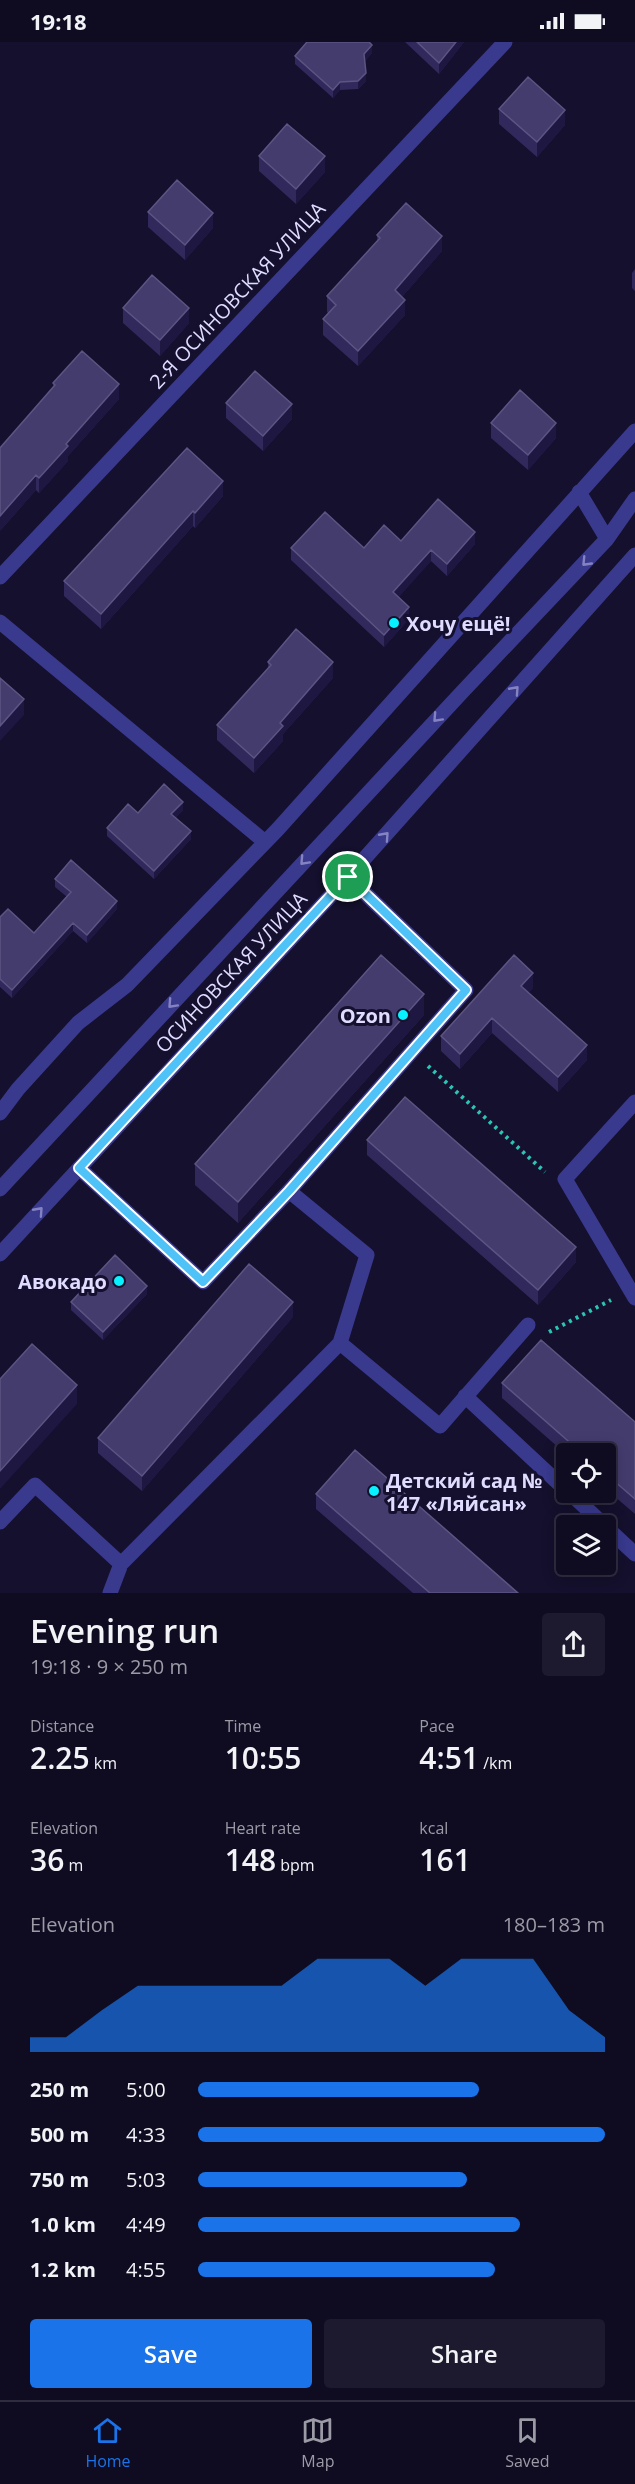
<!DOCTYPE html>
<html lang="en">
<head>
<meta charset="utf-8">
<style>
  :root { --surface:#0f0c22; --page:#1d1a2f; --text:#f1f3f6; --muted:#9b9ba5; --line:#2f2c40; --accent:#1a73e8 }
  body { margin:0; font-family:"Open Sans",sans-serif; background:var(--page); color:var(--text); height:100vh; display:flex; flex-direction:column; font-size:22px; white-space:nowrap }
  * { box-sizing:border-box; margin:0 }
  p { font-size:20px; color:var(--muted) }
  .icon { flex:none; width:33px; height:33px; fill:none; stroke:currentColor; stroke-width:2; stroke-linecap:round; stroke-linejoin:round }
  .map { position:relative; height:1551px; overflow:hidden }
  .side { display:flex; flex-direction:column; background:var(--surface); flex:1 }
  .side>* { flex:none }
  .controls { position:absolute; left:556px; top:1401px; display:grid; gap:12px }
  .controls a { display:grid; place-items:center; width:60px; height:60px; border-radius:6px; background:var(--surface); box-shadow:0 3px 15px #0003,0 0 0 2px var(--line); font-size:30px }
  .pin { position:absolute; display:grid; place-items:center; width:51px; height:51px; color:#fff; margin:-26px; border:3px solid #fff; border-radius:50%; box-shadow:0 2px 6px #0007 }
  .round { display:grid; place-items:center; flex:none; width:63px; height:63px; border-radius:6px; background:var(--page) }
  .summary { display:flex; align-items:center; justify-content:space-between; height:102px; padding:0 30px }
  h1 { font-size:33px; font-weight:600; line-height:45px }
  .stats { display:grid; grid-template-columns:repeat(3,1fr); gap:9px; height:102px; padding:6px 30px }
  .stats div { display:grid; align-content:center }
  .stats b { font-size:30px; font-weight:600 }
  .stats small { font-size:16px; font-weight:400 }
  .stats p { font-size:16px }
  .chart { height:168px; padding:12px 30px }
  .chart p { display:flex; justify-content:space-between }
  .chart svg { width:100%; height:108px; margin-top:6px; fill:var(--accent); opacity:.7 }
  .action { display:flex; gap:12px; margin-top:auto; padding:12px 30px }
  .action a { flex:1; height:69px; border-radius:6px; background:var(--accent); color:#fff; font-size:24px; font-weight:600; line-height:69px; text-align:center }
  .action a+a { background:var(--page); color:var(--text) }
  ul { padding:0 30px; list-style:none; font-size:20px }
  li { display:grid; grid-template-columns:96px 72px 1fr; align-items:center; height:45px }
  li i { height:15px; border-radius:8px; background:var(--accent) }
  .status { display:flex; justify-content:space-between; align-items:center; height:42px; padding:0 30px; background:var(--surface); direction:ltr }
  .status svg { height:16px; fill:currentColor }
  .menu { display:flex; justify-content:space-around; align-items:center; height:84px; border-top:2px solid var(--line); background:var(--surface); font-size:16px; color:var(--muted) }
  .menu a { display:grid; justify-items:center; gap:3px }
  .menu .current { color:var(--accent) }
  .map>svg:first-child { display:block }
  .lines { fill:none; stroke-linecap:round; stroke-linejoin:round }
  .path { stroke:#2bc5b5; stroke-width:4; stroke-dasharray:3 4.5; stroke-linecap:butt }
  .minor { stroke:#39398e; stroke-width:15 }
  .wall { fill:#31295b }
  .shaded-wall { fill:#1e1741 }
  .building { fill:#443c6d; stroke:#5c5584; stroke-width:1.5 }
  .oneway { stroke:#8482c1 }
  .route-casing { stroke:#fff; stroke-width:12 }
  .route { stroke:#4fc3f7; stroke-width:8 }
  .poi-dot { fill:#08f1ff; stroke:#14102d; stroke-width:2 }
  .labels { text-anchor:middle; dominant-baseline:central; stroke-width:6; stroke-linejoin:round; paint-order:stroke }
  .street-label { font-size:20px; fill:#dfdcff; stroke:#14102d }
  .poi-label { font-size:20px; font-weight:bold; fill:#dfdcff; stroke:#14102d; text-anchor:start }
</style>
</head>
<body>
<div class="status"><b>19:18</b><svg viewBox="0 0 49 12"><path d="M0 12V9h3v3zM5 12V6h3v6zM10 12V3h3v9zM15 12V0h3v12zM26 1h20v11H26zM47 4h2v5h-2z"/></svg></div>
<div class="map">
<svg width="635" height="1551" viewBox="0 0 635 1551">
  <rect width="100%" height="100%" fill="#14102d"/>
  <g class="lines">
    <path class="path" d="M428 1024 545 1130
      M549 1290 611 1258"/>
    <path class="minor" d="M579 450 607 497
      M0 535 505 0
      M0 580 265 800
      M635 1060 565 1137 635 1256
      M0 1071 18 1047 78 981 127 943 278 787 635 389
      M79 1126 203 1240 289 1149 466 948 348 835
      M0 1147 464 648 607 497 635 457
      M289 1149 367 1213 340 1301 440 1384 528 1283
      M0 1212 348 835 635 513
      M465 1354 567 1449
      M569 1450 605 1484
      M0 1480 35 1443 121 1522 340 1301
      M606 1485 635 1512
      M110 1551 121 1522"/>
  </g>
  <path class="wall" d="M405 0H464L439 32Z
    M372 11 365 19 366 39 358 47 340 48 333 56 295 22V14Z
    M499 67 565 83 537 115 499 82Z
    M259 114 325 130 296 162 259 129Z
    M148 170 213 186 185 218 148 185Z
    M377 193 442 209 402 255 405 273 358 324 323 293V277L329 272 327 270V254L377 200Z
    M635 227V249L632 246V231Z
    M123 266 189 281 160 314 123 281Z
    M53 341 119 357 68 414V419L39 451 36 448 0 489 53 345Z
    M226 361 292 377 263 409 226 376Z
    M491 381 556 396 528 428 491 396Z
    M187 406 223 454 195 486 193 484 101 587 64 554V539Z
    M401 499 475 502 447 534 431 519 398 555 409 577 384 605 291 518V506H364Z
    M268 620 333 636 283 692V699L254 731 217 698V683L268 627Z
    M183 768 176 775 191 797 154 837 107 794V786L138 771Z
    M55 837 117 867 87 901 73 889 12 956 0 945V875L34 891 67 855 55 845Z
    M533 946 528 951 587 1018 558 1050 492 991 460 1027 441 1009V994Z
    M424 973 238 1181 195 1143V1122Z
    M367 1098 576 1220 538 1263 367 1113Z
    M147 1252 103 1298 71 1268V1260Z
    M293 1275 142 1449 98 1411V1396Z
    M502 1341 635 1380V1472L606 1447V1412H567V1413L502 1356Z
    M316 1452 518 1551H413L316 1467Z"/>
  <path class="shaded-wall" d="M456 0H464L439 32V21Z
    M372 3V11L364 20V12Z
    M366 31V39L358 47V39Z
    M340 40V48L333 56V48Z
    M565 68V83L537 115V100Z
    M325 114V130L296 162V147Z
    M213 171V186L185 218V203Z
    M442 194V209L395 263V248Z
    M405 258V273L358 324V309Z
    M189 266V281L160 314V298Z
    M119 342V357L68 414V419L39 451V436L66 402Z
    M292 362V377L263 409V394Z
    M556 381V396L528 428V413Z
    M36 433V448L0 489V474Z
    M223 439V454L195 486V471Z
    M193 469V484L101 587V572Z
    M475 490V502L447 534V522Z
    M431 508V519L393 562V550Z
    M409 565V577L384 605V593Z
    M333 620V636L283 692V699L254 731V716L280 681Z
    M24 657V673L0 699V684Z
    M183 760V768L171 780V772Z
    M191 789V797L154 837V829Z
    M117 859V867L87 901V893Z
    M73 881V889L12 956V948Z
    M533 931V946L521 959V944Z
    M424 952V973L238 1181V1160Z
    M492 976V991L460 1027V1012Z
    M587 1003V1018L558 1050V1035Z
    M576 1205V1220L538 1263V1248Z
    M147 1244V1252L103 1298V1290Z
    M293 1260V1275L142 1449V1434Z
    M77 1343V1362L0 1447V1429Z"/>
  <path class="building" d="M307 0H369L372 3 364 12 366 31 358 39 340 40 333 48 295 14Z
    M417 0H456L439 21Z
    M528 35 565 68 537 100 499 67Z
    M287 82 325 114 296 147 259 114Z
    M177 138 213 171 185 203 148 170Z
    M406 161 442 194 395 248 405 258 358 309 323 277 336 263 327 254 380 196 377 193Z
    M152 233 189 266 160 298 123 266Z
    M82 309 119 342 66 402 68 404 39 436 36 433 0 474V406L55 343 53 341Z
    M255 329 292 362 263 394 226 361Z
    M520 348 556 381 528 413 491 381Z
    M187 406 223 439 195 471 193 469 101 572 64 539Z
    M438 457 475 490 447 522 431 508 393 550 409 565 384 593 291 506 325 470 364 506 384 483 401 499Z
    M296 587 333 620 280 681 283 684 254 716 217 683 271 623 268 620Z
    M0 636 24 657 0 684Z
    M164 742 183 760 171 772 191 789 154 829 107 786 128 762 138 771Z
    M71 818 117 859 87 893 73 881 12 948 0 937V875L8 867 34 891 71 850 55 837Z
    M381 913 424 952 238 1160 195 1122Z
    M514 913 533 931 521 944 587 1003 558 1035 492 976 460 1012 441 994Z
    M405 1055 576 1205 538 1248 367 1098Z
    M115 1213 147 1244 103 1290 71 1260Z
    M249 1222 293 1260 142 1434 98 1396Z
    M541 1298 635 1380V1457L606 1432V1412H583L502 1341Z
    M32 1302 77 1343 0 1429V1337Z
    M355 1408 518 1551H430L316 1452Z"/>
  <defs><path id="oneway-chevron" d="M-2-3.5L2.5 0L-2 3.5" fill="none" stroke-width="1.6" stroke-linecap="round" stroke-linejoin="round" transform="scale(1.5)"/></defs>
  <g class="oneway">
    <use href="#oneway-chevron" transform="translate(586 520) rotate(134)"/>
    <use href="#oneway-chevron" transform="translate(515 648) rotate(-48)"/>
    <use href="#oneway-chevron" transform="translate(437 676) rotate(133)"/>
    <use href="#oneway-chevron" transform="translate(385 794) rotate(-48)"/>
    <use href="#oneway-chevron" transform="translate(304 819) rotate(133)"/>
    <use href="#oneway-chevron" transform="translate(172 962) rotate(133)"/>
    <use href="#oneway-chevron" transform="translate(39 1169) rotate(-48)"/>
  </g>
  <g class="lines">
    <g class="route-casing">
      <path id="route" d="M348 835 466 948 289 1149 203 1240 79 1126Z"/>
    </g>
    <use href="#route" class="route"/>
  </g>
  <g class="poi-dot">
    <circle cx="394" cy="581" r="6"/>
    <circle cx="403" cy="973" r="6"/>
    <circle cx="119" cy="1239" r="6"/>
    <circle cx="374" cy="1449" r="6"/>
  </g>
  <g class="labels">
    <g class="street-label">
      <text transform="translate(237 253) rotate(-47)">2-Я ОСИНОВСКАЯ УЛИЦА</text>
      <text transform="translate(231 930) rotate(-47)">ОСИНОВСКАЯ УЛИЦА</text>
    </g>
    <g class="poi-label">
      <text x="406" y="581">Хочу ещё!</text>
      <text x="391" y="973" text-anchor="end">Ozon</text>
      <text x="107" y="1239" text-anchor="end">Авокадо</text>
      <text x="386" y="1438">Детский сад №<tspan x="386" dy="23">147 «Ляйсан»</tspan></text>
    </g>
  </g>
</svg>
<div class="controls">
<a><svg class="icon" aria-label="locate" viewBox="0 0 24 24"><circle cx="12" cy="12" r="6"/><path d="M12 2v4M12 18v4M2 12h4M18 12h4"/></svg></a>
<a><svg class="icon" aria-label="layers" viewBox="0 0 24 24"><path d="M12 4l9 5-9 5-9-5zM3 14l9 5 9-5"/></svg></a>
</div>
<div class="pin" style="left:348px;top:835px;background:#1e9e55"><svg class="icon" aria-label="arrive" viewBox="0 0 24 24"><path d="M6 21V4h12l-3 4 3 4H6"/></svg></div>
</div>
<section class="side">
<div class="summary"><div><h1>Evening run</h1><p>19:18 · 9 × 250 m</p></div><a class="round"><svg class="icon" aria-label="share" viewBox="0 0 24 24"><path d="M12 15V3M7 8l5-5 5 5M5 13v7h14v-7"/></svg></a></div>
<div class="stats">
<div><p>Distance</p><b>2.25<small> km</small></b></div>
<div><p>Time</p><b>10:55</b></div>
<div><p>Pace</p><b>4:51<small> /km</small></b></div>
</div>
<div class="stats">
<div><p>Elevation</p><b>36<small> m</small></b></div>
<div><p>Heart rate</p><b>148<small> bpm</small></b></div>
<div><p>kcal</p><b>161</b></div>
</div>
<div class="chart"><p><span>Elevation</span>180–183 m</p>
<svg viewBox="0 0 160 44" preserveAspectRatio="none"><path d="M0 44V38L10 38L20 27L30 17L40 17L50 17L60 17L70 17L80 6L90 6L100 6L110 17L120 6L130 6L140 6L150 27L160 38V44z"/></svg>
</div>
<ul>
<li><b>250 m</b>5:00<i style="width:69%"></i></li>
<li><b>500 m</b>4:33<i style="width:100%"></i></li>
<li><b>750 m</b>5:03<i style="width:66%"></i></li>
<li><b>1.0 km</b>4:49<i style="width:79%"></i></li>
<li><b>1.2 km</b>4:55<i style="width:73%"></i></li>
</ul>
<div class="action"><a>Save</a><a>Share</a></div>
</section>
<nav class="menu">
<a class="current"><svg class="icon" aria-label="home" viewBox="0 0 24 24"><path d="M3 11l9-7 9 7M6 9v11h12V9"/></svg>Home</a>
<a><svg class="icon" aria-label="map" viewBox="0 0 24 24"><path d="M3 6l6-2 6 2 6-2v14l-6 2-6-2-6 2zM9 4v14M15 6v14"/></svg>Map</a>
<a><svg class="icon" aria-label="saved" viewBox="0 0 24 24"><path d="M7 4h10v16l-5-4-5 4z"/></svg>Saved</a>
</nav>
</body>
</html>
